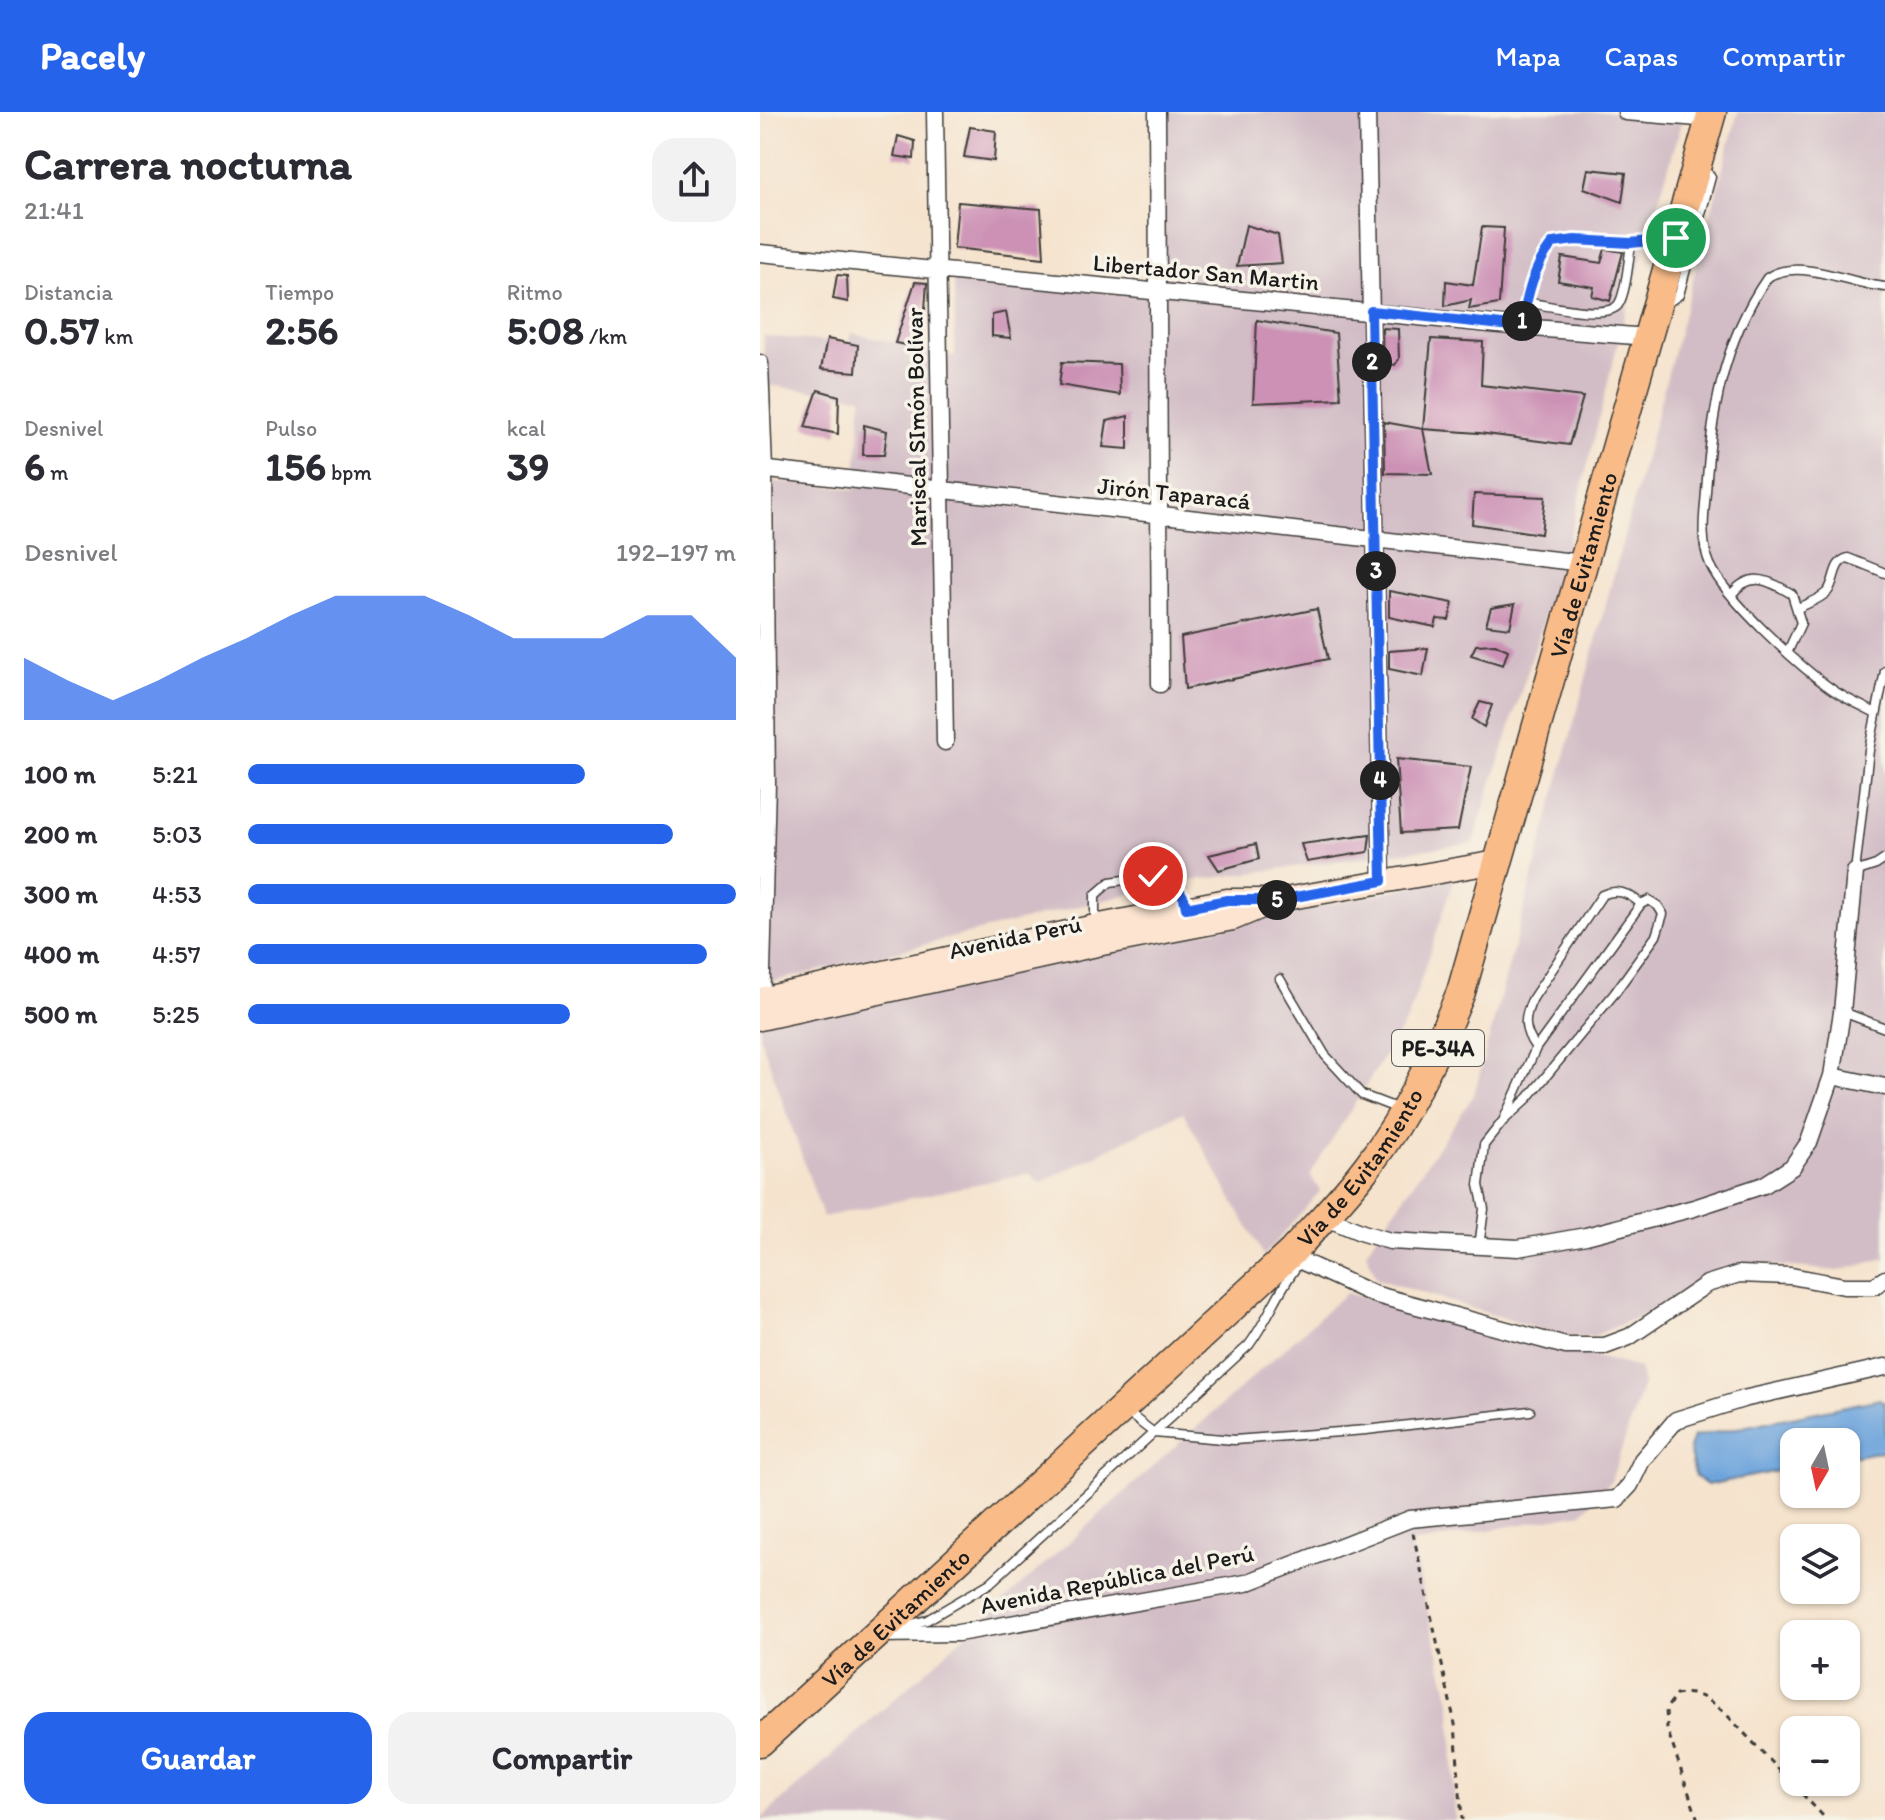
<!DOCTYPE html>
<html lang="es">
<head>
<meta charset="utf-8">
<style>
  :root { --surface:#fff; --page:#f2f2f3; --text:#2b2b33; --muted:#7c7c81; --accent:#2563eb }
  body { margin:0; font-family:Itim,sans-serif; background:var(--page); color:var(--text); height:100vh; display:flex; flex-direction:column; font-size:30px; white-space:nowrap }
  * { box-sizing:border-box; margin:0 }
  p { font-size:26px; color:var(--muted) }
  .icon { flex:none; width:44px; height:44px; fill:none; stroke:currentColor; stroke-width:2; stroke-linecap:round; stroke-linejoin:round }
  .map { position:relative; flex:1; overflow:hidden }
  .details { display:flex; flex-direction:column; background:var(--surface); width:760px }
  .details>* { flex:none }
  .needle { width:52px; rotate:189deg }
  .fabs { position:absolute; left:1020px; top:1316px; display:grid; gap:16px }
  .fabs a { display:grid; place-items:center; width:80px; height:80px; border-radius:16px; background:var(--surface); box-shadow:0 2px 6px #0004; font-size:40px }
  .pin { position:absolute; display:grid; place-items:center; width:68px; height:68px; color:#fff; margin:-34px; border:4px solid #fff; border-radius:50%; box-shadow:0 2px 8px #0007 }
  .km { position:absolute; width:40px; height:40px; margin:-20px; border-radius:50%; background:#222; color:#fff; font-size:22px; line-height:40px; text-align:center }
  .round { display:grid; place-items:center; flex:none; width:84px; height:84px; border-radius:24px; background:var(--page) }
  .head { display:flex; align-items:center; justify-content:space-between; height:136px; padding:0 24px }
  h1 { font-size:44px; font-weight:700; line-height:60px }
  .figures { display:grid; grid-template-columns:repeat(3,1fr); gap:12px; height:136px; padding:8px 24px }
  .figures div { display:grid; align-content:center }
  .figures b { font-size:40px; font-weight:700 }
  .figures small { font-size:22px; font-weight:400 }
  .figures p { font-size:22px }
  .chart { height:224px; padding:16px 24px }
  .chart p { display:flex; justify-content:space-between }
  .chart svg { width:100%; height:144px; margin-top:8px; fill:var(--accent); opacity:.7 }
  .primary-button { display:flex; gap:16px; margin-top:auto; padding:16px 24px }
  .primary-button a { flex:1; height:92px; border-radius:24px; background:var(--accent); color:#fff; font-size:32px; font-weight:700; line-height:92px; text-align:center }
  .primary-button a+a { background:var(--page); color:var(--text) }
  ul { padding:0 24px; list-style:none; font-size:26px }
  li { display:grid; grid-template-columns:128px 96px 1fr; align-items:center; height:60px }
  li i { height:20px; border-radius:10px; background:var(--accent) }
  header { display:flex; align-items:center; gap:48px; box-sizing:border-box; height:112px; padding:0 40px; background:var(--accent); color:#fff }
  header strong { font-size:38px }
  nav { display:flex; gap:44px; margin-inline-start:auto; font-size:28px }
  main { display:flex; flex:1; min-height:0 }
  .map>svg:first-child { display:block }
  .industrial { fill:#d2bdc6 }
  .water { fill:#6ea4dc; stroke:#45607c; stroke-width:2 }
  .building { fill:#cc91b5 }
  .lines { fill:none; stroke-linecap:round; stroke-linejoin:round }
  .lane-casing { stroke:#3d3a37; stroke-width:11 }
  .street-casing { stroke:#3d3a37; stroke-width:19 }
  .secondary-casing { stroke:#3d3a37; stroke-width:25 }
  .highway-casing { stroke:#3d3a37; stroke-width:31 }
  .path { stroke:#3d3a37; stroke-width:3; stroke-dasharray:6 6; stroke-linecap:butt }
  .lane { stroke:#fff; stroke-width:8 }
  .street { stroke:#fff; stroke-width:16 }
  .secondary { stroke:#fde4d0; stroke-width:22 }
  .highway { stroke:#f9bc89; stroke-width:28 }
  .route-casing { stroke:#fff; stroke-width:16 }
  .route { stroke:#2563eb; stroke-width:10 }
  .labels { text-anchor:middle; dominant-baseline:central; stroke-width:7; stroke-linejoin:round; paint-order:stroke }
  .shield { fill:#f7f3e8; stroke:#5e5c59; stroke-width:2 }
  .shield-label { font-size:22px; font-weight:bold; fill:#1c1c1c }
  .street-label { font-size:24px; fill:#1c1c1c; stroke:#f7f3e8 }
</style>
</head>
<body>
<header>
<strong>Pacely</strong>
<nav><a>Mapa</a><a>Capas</a><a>Compartir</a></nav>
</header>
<main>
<section class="details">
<div class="head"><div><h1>Carrera nocturna</h1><p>21:41</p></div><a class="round"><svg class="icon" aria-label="share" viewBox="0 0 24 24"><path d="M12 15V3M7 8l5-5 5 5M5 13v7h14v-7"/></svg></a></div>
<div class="figures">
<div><p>Distancia</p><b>0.57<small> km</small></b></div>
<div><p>Tiempo</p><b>2:56</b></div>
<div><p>Ritmo</p><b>5:08<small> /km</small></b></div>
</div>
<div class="figures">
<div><p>Desnivel</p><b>6<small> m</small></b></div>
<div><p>Pulso</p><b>156<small> bpm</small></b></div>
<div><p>kcal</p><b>39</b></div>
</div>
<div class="chart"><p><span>Desnivel</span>192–197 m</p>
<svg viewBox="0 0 160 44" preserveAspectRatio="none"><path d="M0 44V25L10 32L20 38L30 32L40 25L50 19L60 12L70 6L80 6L90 6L100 12L110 19L120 19L130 19L140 12L150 12L160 25V44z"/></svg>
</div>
<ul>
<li><b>100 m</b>5:21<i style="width:69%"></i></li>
<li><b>200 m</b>5:03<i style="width:87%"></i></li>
<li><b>300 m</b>4:53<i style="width:100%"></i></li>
<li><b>400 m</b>4:57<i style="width:94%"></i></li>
<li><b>500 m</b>5:25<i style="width:66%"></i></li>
</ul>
<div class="primary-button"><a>Guardar</a><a>Compartir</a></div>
</section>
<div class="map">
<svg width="1125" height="1708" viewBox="0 0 1125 1708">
  <rect width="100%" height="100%" fill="#f7f3e8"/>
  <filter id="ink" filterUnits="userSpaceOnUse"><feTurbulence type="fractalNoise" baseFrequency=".0125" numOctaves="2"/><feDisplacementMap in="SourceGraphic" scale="16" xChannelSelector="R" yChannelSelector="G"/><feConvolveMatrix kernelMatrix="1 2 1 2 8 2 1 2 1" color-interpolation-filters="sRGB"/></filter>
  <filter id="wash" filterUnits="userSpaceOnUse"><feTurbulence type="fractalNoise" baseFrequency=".006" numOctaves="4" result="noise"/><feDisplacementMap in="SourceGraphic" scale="32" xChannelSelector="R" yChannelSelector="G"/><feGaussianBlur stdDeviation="1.8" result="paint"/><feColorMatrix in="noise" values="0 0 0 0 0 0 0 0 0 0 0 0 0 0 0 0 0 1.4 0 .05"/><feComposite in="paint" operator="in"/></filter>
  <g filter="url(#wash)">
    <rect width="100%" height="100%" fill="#f5e3cd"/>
    <path class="industrial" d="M405 0H925L864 206 808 432 713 731 414 771 0 873 10 804 13 369 95 377 102 285 5 273 4 224 88 232 91 221 195 244 194 167 404 185Z
      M978 0H1125V1146L1079 1159 998 1152 961 1156 885 1202 834 1224H802L617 1167 606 1140 714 983Z
      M695 765 648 906 550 1063 560 1079 504 1144 423 1000 280 1071 268 1061 63 1105 0 924V911L384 833Z
      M586 1181 879 1256 883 1272 851 1369 822 1401 651 1432 691 1593 695 1708H0Z"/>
    <path class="water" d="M1120 1287 1125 1291V1337L1122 1339 1086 1346V1330H1034V1356L947 1373 935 1364 929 1336 933 1325Z"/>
    <g id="blocks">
      <path class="building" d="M210 15 236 19 234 49 204 45Z
        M138 24 155 29 154 47 134 44Z
        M828 57 866 61 862 90 824 76Z
        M198 90 281 97 284 146 194 136Z
        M486 113 518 123 522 151 477 154Z
        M722 115 744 116 739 192 709 197 711 188 685 194 686 169 713 173Z
        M845 137 863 140 850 189 832 184 834 175 798 169 802 145 841 151Z
        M77 163 87 164 88 190 73 187Z
        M155 170 167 171 162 236 135 231Z
        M246 200 251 226 232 224V203Z
        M497 208 576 221 581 287 493 291Z
        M622 216 638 217 639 247 635 253 623 251Z
        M67 227 98 233 96 260 61 257Z
        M671 227 723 230 721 273 823 285 809 333 719 321 663 317Z
        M302 250 359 252 360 283 299 273Z
        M58 278 79 284 78 322 45 315Z
        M368 304V337L343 335 347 309Z
        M624 310 663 317 672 362 625 361Z
        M104 313 127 319 124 343H103Z
        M714 382 785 385 781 422 712 412Z
        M629 479 693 491 689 508 677 507 675 515 629 505Z
        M755 492 750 516 726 513 731 496Z
        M557 497 568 547 425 577 421 525Z
        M735 532 748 538 743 553 711 543 716 533Z
        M668 536 663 564 629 557V539Z
        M720 590 732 593 724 615 712 607Z
        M636 647 711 655 698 718 641 721Z
        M610 723 608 740 547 750 541 732Z
        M496 732 499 747 459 758 449 743Z"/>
    </g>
  </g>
  <g filter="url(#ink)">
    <use href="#blocks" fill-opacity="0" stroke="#3d3a37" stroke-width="2"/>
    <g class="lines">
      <g class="lane-casing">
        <path id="lane" d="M766 190C785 193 846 208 858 193 866 183 869 145 871 131
          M906 192 919 183 951 65 943 56
          M761 215C767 186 773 154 793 131L815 128 871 131 911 126
          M972 482C991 458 1010 469 1032 482L1041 511 1028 539
          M1038 496C1048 491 1061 487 1068 479 1076 467 1073 450 1088 446L1125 461
          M1125 559 1109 638 1095 760 1116 753 1125 747
          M1116 601C1102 594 1086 587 1073 578 1040 555 966 488 950 452 940 429 944 405 946 380 951 304 962 231 1007 166 1037 144 1089 172 1125 175
          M335 811V783L350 770 393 764 413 768 424 786 426 795
          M520 867 565 943 602 983 639 997
          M1083 900 1125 916
          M776 936C763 918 763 906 773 886L842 783C857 776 869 781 881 792
          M719 1135 724 1097 719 1073 724 1033 743 1009 768 986 854 882 896 824 903 802 898 794 889 788 881 792 776 936 743 1009
          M368 1301 394 1321 474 1328 606 1318 770 1299
          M140 1515 167 1508 230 1471 489 1233C509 1206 519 1176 540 1150"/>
      </g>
      <g class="street-casing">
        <path id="street" d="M175 0 185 630
          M397 0 400 572
          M607 0 622 769
          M866 0 950 7
          M0 141 761 215 887 225
          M0 251 4 358 7 671 1 898
          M0 357 823 451
          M1072 964 1125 975
          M564 1105 603 1121 630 1129 758 1136 826 1124 934 1096 1004 1073 1032 1055 1049 1030 1072 964 1082 900 1095 760
          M532 1140 541 1149 613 1182 806 1234H845L869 1225 947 1172 979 1162 1031 1164 1084 1174H1114L1125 1167
          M118 1522 198 1521 486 1471 650 1407 857 1387 870 1373 882 1348 916 1308 983 1287 1125 1255"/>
      </g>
      <g class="secondary-casing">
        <path id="secondary" d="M0 887 335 814 467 788H519L737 750
          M0 907 337 833 473 807 509 792"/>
      </g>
      <g class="highway-casing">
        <g id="highway">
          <path id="s1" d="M0 1630 532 1140C558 1111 586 1083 609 1052 649 1000 676 940 701 880L952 0"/>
        </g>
      </g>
      <path class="path" d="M653 1421 695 1612 702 1708
        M938 1708 907 1617 906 1597 916 1583C938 1578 948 1587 965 1601L1067 1708"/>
      <use href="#lane" class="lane"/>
      <use href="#street" class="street"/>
      <use href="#secondary" class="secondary"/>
      <use href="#highway" class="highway"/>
    </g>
  </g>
  <g class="lines" filter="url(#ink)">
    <g class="route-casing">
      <path id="route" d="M393 764 413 768 424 786 426 796 467 788H519L622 769 611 199 761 215C767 186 773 154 793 131L815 128 871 131 916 126"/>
    </g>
    <use href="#route" class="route"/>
  </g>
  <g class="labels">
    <rect class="shield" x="632" y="918" width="92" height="36" rx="6"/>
    <g class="shield-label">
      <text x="678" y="936">PE-34A</text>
    </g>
    <g class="street-label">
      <text transform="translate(446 160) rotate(5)">Libertador San Martin</text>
      <text transform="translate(156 315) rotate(-91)">Mariscal SImón Bolívar</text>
      <text transform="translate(414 381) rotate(6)">Jirón Taparacá</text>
      <text stroke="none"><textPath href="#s1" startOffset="1480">Vía de Evitamiento</textPath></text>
      <text transform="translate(255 825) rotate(-12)">Avenida Perú</text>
      <text stroke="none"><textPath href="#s1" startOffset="832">Vía de Evitamiento</textPath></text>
      <text transform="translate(357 1467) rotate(-11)">Avenida República del Perú</text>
      <text stroke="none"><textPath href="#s1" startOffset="184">Vía de Evitamiento</textPath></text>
    </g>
  </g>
</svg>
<div class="fabs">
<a><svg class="needle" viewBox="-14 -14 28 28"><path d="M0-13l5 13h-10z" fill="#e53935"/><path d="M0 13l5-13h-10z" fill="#7c7c81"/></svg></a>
<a><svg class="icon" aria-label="layers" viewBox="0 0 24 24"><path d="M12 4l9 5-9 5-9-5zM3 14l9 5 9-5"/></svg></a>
<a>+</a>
<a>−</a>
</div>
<div class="pin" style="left:916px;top:126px;background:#1e9e55"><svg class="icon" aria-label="arrive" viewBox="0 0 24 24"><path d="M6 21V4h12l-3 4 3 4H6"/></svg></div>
<div class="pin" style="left:393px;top:764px;background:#d93025"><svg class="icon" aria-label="check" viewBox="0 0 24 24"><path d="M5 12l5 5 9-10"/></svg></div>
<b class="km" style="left:762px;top:209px">1</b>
<b class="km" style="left:612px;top:250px">2</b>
<b class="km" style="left:616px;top:459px">3</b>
<b class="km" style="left:620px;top:668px">4</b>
<b class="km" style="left:517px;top:788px">5</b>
</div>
</main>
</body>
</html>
